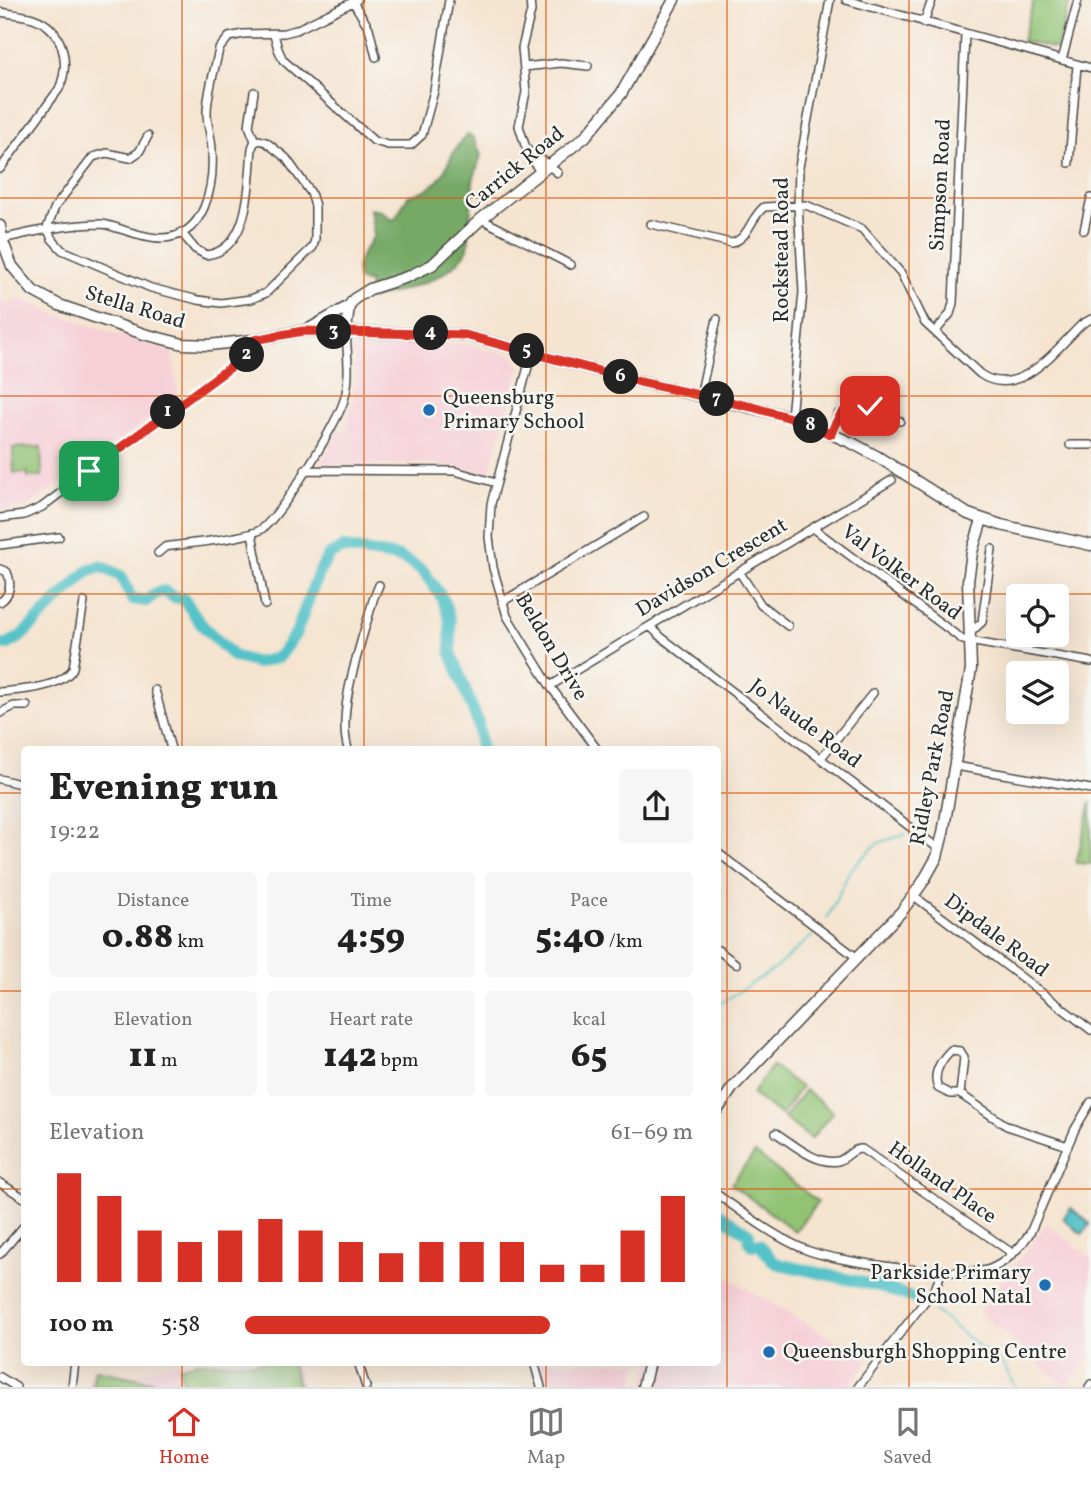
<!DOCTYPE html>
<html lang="en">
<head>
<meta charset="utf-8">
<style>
  :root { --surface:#fff; --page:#f6f6f6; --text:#222; --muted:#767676; --line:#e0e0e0; --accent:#d93025 }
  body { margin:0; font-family:Vollkorn,serif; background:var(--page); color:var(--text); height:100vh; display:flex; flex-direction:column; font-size:26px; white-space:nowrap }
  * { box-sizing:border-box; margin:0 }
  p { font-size:23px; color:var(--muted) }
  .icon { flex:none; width:38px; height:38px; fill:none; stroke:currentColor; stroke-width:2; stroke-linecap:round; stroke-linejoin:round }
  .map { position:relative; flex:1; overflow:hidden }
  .side { position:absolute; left:21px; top:746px; width:700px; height:620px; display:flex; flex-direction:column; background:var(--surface); border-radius:7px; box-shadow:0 7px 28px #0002 }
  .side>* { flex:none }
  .buttons { position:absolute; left:1006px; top:584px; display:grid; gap:14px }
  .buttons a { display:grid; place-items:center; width:63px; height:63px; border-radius:7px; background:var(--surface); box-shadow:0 7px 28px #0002; font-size:35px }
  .pin { position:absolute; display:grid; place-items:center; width:60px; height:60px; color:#fff; margin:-30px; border-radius:14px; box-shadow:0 4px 10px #0006 }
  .km { position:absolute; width:35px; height:35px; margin:-18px; border-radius:50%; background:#222; color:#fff; font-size:19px; line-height:35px; text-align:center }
  .round { display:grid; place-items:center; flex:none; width:74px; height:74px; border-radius:7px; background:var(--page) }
  .overview { display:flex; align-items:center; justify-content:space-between; height:119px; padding:0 28px }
  h1 { font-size:38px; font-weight:800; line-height:52px }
  .metrics { display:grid; grid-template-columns:repeat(3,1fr); gap:10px; height:119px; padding:7px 28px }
  .metrics div { display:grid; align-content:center; border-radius:7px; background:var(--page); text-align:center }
  .metrics b { font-size:35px; font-weight:800 }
  .metrics small { font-size:19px; font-weight:400 }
  .metrics p { font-size:19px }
  .chart { height:196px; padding:14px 28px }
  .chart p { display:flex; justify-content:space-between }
  .chart svg { width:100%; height:126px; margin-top:7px; stroke:var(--accent); stroke-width:6 }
  ul { padding:0 28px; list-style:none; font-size:23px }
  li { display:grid; grid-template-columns:112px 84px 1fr; align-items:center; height:52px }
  li i { height:18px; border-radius:9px; background:var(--accent) }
  .menu { display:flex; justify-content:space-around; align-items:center; height:98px; border-top:2px solid var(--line); background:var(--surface); font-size:19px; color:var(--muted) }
  .menu a { display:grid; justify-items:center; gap:4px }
  .menu .active { color:var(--accent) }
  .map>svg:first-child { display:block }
  .built { fill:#f6cfd7 }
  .green { fill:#91c373; stroke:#5e774f; stroke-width:2 }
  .forest { fill:#74a965; stroke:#506a48; stroke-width:2 }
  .water { fill:#54c2c8; stroke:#40767a; stroke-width:2 }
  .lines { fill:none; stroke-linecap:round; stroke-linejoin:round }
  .stream { stroke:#54c2c8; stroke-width:2 }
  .river { stroke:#54c2c8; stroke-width:12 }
  .street-casing { stroke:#494744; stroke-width:10 }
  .secondary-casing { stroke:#494744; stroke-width:13 }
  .street { stroke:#fff; stroke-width:7 }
  .secondary { stroke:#fff; stroke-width:10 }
  .route-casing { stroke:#fff; stroke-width:14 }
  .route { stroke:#d93025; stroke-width:9 }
  .grid { fill:none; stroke:#df570e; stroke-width:2; stroke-opacity:0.55 }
  .poi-dot { fill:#1f6fb2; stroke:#f6f6f2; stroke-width:2.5 }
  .labels { text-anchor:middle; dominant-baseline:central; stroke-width:5; stroke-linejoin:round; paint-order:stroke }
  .street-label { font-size:21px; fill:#2b2b2b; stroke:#f6f6f2 }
  .poi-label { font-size:21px; fill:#2b2b2b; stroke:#f6f6f2; text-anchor:start }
</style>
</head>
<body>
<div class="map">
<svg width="1091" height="1387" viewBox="0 0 1091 1387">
  <rect width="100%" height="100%" fill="#f6f6f2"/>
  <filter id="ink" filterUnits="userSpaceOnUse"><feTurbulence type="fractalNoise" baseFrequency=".0143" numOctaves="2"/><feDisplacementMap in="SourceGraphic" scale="14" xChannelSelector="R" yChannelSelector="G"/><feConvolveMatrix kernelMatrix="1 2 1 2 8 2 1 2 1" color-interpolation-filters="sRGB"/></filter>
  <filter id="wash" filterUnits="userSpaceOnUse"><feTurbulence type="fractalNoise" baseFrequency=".00686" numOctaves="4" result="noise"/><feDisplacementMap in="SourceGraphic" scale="28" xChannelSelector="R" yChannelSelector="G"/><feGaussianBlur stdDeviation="1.57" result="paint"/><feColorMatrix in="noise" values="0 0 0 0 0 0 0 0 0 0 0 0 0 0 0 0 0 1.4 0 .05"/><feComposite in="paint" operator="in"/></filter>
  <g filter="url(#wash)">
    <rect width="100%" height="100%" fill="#f5e4d0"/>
    <path class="built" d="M20 298 50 312 173 353 178 398 27 507 0 511V299L5 303Z
      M357 338 389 343 464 344 513 356 520 366 489 473 427 463 355 467 321 463 338 429 343 433 349 429 347 423 353 402V376L356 373 352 367 356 362 351 354 353 341Z
      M1046 1223 1091 1258V1356L1065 1386 979 1312Z
      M718 1272 869 1360 848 1387H644L651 1362H718Z
      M175 1362H295L303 1387H88L91 1367 132 1375Z
      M535 1362H640L633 1387H542Z"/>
    <path class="green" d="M1034 0H1070L1057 49 1022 41Z
      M41 447 42 476 28 477V473H14L13 448Z
      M1091 802V864L1076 863Z
      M772 1066 801 1087 781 1115 752 1094Z
      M805 1090 833 1112 811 1139 784 1118Z
      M755 1153 818 1202 795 1231 731 1184Z
      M197 1362H291L299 1387H185L179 1367Z
      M95 1370 166 1384 165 1387H92Z"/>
    <path class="forest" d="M467 135 473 137 481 155 473 181 468 249C448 282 404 289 370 299L369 281 364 283 358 280C353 262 365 250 374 236L370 209 381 211 392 220 395 219 408 196C454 185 440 160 467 135Z"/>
    <path class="water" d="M1071 1208 1090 1224 1082 1234 1063 1218Z"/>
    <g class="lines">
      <path class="stream" d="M827 919 850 870 878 843 906 834
        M718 1005 773 970 812 936
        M934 1311 1004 1366 1015 1387"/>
      <path class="river" d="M0 644H8L20 637 88 571 100 566 121 576 132 599 146 601 156 593 164 591 173 597 183 598 201 624 233 656 257 663 279 657 296 633 318 574 329 555 343 548 399 557 411 563 424 572 443 599 450 620 451 653 478 723 481 749
        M718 1213 749 1234V1242L752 1245 759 1244 774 1262 779 1264 878 1286 917 1299"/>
    </g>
  </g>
  <g filter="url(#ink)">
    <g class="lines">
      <g class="street-casing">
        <path id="street" d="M530 0 531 11 522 48 526 92 519 126 525 145 540 173
          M846 0 1091 68
          M353 2 369 28 376 57
          M0 12C11 14 23 15 33 18 63 28 71 62 59 89L0 169
          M924 23 932 0
          M274 34 278 49 283 60 374 141 388 145H411L422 135 434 91 449 0
          M1062 60 1078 0
          M524 67 561 63 588 66
          M254 92 249 126 255 141
          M148 136 139 152 130 158 107 153 93 157 55 207 47 228 52 239 62 250 151 288 198 300 221 303 251 299 266 293 313 247 315 239V206L311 193 286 158 266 142 259 140 254 143 252 148C249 181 251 250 206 255L195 249 181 232
          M1069 163 1077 65
          M549 166 558 173
          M481 219 571 265
          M651 224 731 243C749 239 750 218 764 207L806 205 862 229 901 273 925 323 980 374C1019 401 1057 348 1082 324L1091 319
          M1084 230 1091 198
          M2 239C36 231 68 224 103 224 121 228 142 238 161 238 206 238 214 185 212 151 212 138 207 126 207 113 207 92 215 70 219 49L229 37 243 34 284 33 296 30 357 0
          M935 332 950 314 953 303 965 35
          M532 352 491 504 489 537 493 568 507 616 550 686 597 749
          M700 396 717 319
          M791 417 803 292 798 206 799 167 830 0
          M830 434 838 414C860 397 879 410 900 421
          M1070 445H1091
          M305 470 455 471 496 483
          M0 518 24 515 42 507 155 421 247 355 252 349 254 340
          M813 528 963 640 1091 662
          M252 533 265 605
          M0 545 59 537
          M158 553 165 547C187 543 244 539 260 530 278 521 338 422 344 400 351 379 347 353 346 331
          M0 569 7 572C12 583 10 596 0 602
          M740 573 761 605 788 626
          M502 602 644 517
          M650 626 661 637 939 849
          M970 633 982 622 992 549
          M550 686 892 480
          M155 690 171 749
          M0 692C20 690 63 688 73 668L84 602
          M0 713 14 706H27
          M348 749C336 709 362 642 373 600L379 585
          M821 758 873 693
          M955 766 1091 789
          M0 779 24 785
          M718 853 856 957
          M914 896 1091 1030
          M718 950 736 964
          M951 1050 960 1051 964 1057 960 1094H950L938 1088C932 1074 940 1061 951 1050Z
          M960 1094 1007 1126 1068 1146
          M776 1133C793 1144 816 1165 838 1161 848 1158 852 1148 862 1149L1012 1253
          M0 1183 24 1198
          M718 1195C745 1214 773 1236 804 1249 833 1262 961 1279 990 1269 1006 1263 1021 1247 1030 1233L1075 1129 1091 1102
          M0 1254 24 1226
          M358 1362 366 1387
          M534 1362 541 1387
          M0 1377 16 1387
          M72 1387 75 1362
          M858 1387 936 1287 942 1270
          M1089 1387 1091 1384"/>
      </g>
      <g class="secondary-casing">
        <path id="secondary" d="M529 154 549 166
          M0 226 2 239 12 266 33 291 59 305 144 334 183 344 209 345 254 340 307 330
          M309 329 349 306
          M303 331 465 335 640 382 791 417 852 443 878 457 968 514 1001 525 1091 545
          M346 331 349 306 354 299 370 289 407 277 432 265 481 219 585 137 621 94 674 0
          M718 1109 733 1087 902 911 923 882 937 857 943 833 971 669 968 581 972 552 982 520
          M643 1387 649 1362"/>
      </g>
      <use href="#street" class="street"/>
      <use href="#secondary" class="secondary"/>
    </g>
  </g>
  <g class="lines" filter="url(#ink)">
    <g class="route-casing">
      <path id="route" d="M89 471 247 355 252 349 254 340 303 331 465 335 640 382 752 407 791 418 831 434C838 415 847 400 870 406"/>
    </g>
    <use href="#route" class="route"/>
  </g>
  <path class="grid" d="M182 0V749M364 0V749M546 0V749M727 0V1387M909 0V1387M0 198H1091M0 396H1091M0 594H1091M0 793H24M718 793H1091M0 991H24M718 991H1091M0 1189H24M718 1189H1091M182 1362V1387M364 1362V1387M546 1362V1387"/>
  <g class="poi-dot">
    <circle cx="429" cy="410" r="7"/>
    <circle cx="1045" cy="1285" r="7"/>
    <circle cx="769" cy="1352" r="7"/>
  </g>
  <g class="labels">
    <g class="street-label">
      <text transform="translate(515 169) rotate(-39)">Carrick Road</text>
      <text transform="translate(941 185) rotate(-87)">Simpson Road</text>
      <text transform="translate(782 250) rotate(-90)">Rockstead Road</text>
      <text transform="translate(135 308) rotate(17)">Stella Road</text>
      <text transform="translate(712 568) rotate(-31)">Davidson Crescent</text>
      <text transform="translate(901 573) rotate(37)">Val Volker Road</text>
      <text transform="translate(551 647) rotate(59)">Beldon Drive</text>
      <text transform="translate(805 724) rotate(37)">Jo Naude Road</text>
      <text transform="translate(933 768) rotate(-79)">Ridley Park Road</text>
      <text transform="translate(996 936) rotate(37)">Dipdale Road</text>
      <text transform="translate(942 1183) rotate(35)">Holland Place</text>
    </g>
    <g class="poi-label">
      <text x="443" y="398">Queensburg<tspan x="443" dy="24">Primary School</tspan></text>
      <text x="1031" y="1273" text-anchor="end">Parkside Primary<tspan x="1031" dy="24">School Natal</tspan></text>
      <text x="783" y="1352">Queensburgh Shopping Centre</text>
    </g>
  </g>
</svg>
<div class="buttons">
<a><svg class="icon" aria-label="locate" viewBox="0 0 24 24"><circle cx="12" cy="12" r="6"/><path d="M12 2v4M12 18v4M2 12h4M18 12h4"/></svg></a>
<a><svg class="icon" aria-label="layers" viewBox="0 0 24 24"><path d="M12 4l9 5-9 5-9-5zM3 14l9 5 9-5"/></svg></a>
</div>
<div class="pin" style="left:89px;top:471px;background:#1e9e55"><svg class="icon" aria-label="arrive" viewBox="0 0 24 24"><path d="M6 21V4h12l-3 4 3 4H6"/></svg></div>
<div class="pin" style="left:870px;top:406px;background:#d93025"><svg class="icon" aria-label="check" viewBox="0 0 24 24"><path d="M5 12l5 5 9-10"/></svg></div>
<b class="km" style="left:168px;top:412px">1</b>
<b class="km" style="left:247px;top:355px">2</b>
<b class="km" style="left:334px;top:332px">3</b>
<b class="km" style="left:431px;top:333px">4</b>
<b class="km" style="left:527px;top:351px">5</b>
<b class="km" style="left:621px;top:377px">6</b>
<b class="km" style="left:717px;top:399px">7</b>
<b class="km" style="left:811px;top:426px">8</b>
<section class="side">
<div class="overview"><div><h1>Evening run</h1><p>19:22</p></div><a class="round"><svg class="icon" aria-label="share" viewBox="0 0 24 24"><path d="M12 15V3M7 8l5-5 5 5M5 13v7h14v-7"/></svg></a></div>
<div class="metrics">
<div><p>Distance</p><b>0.88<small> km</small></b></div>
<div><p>Time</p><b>4:59</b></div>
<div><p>Pace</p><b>5:40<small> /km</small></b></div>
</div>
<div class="metrics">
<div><p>Elevation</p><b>11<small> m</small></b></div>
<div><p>Heart rate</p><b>142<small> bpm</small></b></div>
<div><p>kcal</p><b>65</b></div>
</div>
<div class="chart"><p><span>Elevation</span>61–69 m</p>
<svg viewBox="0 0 160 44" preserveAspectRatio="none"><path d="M5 44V6M15 44V14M25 44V26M35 44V30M45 44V26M55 44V22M65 44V26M75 44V30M85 44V34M95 44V30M105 44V30M115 44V30M125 44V38M135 44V38M145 44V26M155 44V14"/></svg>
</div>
<ul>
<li><b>100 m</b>5:58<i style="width:68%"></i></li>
</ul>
</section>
</div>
<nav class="menu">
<a class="active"><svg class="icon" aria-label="home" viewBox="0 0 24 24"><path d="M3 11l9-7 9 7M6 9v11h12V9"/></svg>Home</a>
<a><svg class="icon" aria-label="map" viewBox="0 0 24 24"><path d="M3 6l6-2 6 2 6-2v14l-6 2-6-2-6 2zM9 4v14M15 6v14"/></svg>Map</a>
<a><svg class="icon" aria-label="saved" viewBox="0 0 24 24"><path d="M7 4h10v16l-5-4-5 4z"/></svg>Saved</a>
</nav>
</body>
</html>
